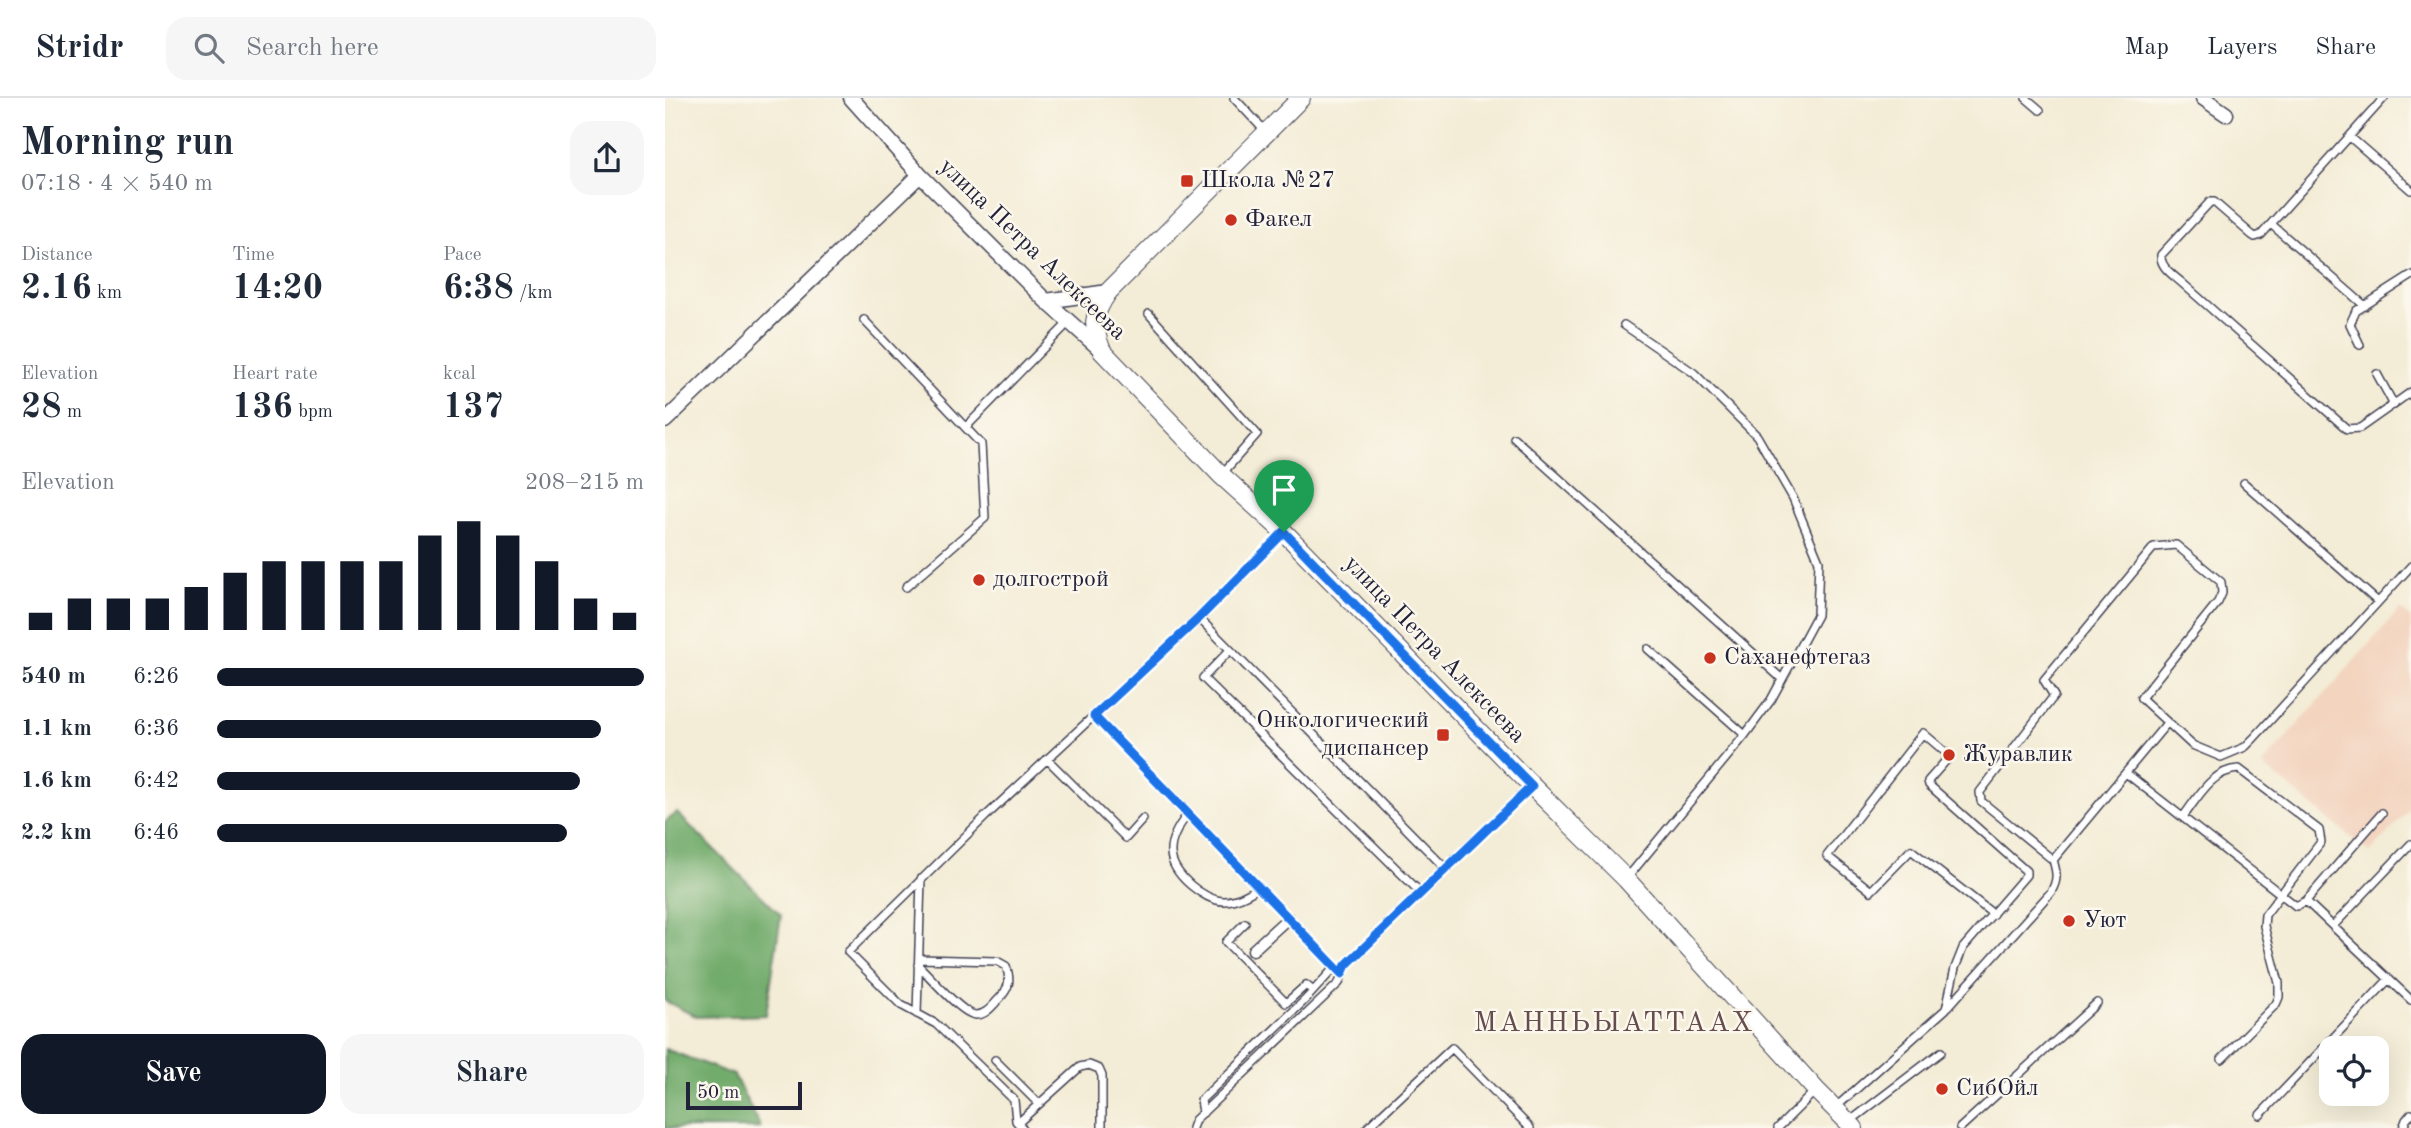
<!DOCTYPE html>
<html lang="en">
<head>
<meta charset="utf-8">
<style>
  :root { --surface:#fff; --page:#f6f6f7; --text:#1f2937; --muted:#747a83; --line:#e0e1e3; --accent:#111827 }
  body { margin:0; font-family:"Old Standard TT",serif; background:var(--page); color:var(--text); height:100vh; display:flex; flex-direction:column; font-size:26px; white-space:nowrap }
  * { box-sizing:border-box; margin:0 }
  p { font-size:23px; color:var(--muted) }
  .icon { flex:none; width:38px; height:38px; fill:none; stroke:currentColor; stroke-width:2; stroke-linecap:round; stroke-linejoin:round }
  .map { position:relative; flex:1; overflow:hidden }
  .drawer { display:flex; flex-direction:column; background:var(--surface); width:665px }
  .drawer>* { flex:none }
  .controls { position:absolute; left:1654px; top:938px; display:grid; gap:14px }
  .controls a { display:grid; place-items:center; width:70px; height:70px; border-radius:14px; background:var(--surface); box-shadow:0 7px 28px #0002; font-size:35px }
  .scale { position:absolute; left:21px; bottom:18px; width:116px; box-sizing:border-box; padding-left:7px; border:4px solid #22223b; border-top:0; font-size:19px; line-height:24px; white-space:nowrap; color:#22223b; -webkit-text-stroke:5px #fbf7ec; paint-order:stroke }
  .pin { position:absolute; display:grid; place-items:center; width:60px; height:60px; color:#fff; margin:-72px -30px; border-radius:50% 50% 50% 0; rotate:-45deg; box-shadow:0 0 7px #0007 }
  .pin .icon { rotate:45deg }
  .round { display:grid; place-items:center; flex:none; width:74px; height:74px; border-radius:21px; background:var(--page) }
  .summary { display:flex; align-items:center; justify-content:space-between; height:119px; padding:0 21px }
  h1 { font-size:38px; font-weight:600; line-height:52px }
  .figures { display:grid; grid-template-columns:repeat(3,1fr); gap:10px; height:119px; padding:7px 21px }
  .figures div { display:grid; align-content:center }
  .figures b { font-size:35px; font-weight:600 }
  .figures small { font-size:19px; font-weight:400 }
  .figures p { font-size:19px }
  .chart { height:196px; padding:14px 21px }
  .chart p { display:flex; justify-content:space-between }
  .chart svg { width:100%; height:126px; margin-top:7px; stroke:var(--accent); stroke-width:6 }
  .button { display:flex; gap:14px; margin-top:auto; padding:14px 21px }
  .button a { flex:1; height:80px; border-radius:21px; background:var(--accent); color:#fff; font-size:28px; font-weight:600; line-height:80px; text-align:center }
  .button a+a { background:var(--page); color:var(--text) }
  ul { padding:0 21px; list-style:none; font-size:23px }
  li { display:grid; grid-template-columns:112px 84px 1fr; align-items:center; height:52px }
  li i { height:18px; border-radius:9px; background:var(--accent) }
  header { display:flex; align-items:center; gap:42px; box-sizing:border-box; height:98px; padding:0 35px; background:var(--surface); border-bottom:2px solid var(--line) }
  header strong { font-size:33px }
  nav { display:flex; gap:38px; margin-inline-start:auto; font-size:24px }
  .search { width:490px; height:63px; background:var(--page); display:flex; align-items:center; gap:18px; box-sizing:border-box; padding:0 24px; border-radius:21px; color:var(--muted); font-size:26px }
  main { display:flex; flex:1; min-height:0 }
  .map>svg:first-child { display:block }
  .built { fill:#f3d4bf }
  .forest { fill:#72ac6c; stroke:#4a6754; stroke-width:2 }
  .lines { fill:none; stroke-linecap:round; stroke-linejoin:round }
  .service-casing { stroke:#414052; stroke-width:10 }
  .pedestrian-casing { stroke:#414052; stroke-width:13 }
  .minor-casing { stroke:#414052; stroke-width:17 }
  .tertiary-casing { stroke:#414052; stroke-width:20 }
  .service { stroke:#fff; stroke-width:7 }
  .pedestrian { stroke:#fff; stroke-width:10 }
  .minor { stroke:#fff; stroke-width:14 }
  .tertiary { stroke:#fff; stroke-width:18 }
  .route-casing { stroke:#fff; stroke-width:14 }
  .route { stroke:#1a73e8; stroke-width:9 }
  .poi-dot { fill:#c8321e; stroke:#fbf7ec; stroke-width:2.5 }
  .labels { text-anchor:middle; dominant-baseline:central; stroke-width:5; stroke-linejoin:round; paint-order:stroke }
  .poi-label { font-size:24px; fill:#22223b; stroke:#fbf7ec; text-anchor:start }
  .street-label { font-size:24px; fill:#22223b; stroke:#fbf7ec }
  .quarter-label { font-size:28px; letter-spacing:2px; fill:#674e4e; stroke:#fbf7ec }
</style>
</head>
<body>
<header>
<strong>Stridr</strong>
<div class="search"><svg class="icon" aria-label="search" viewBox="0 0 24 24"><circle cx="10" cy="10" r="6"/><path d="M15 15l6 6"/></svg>Search here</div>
<nav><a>Map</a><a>Layers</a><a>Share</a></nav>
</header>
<main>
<section class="drawer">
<div class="summary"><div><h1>Morning run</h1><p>07:18 · 4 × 540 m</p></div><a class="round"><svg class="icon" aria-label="share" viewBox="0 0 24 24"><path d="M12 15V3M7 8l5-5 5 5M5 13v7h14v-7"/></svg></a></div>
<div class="figures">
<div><p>Distance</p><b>2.16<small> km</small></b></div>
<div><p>Time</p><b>14:20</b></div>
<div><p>Pace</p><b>6:38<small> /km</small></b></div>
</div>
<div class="figures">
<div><p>Elevation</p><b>28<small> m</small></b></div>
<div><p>Heart rate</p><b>136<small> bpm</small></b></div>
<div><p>kcal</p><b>137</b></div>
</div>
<div class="chart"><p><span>Elevation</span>208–215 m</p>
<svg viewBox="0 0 160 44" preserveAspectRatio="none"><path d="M5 44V38M15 44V33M25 44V33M35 44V33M45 44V29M55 44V24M65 44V20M75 44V20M85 44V20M95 44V20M105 44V11M115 44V6M125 44V11M135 44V20M145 44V33M155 44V38"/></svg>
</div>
<ul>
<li><b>540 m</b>6:26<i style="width:100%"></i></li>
<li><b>1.1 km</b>6:36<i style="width:90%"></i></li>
<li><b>1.6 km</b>6:42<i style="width:85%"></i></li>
<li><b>2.2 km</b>6:46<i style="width:82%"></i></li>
</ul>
<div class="button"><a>Save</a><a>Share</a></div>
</section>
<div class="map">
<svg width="1746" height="1030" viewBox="0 0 1746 1030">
  <rect width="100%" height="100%" fill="#fbf7ec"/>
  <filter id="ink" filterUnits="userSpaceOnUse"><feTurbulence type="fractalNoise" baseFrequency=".0143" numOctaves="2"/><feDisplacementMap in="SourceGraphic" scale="14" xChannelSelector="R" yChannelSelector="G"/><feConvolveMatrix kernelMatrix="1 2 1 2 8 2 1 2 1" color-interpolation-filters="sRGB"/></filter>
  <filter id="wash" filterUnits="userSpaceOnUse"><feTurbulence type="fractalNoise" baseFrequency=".00686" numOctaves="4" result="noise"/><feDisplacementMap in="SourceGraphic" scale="28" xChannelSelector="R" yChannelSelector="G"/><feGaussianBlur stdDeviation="1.57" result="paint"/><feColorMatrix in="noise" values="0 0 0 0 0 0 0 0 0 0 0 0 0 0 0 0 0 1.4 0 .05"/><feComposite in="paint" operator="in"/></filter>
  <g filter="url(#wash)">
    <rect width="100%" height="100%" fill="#f3ecd6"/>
    <path class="built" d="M1735 511 1746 520V710L1705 755 1597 667Z"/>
    <path class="forest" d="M12 715 116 817 101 917 32 919 0 903V724Z
      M0 951 69 977 96 1030H0Z"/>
  </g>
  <g filter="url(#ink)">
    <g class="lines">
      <g class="service-casing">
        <path id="service" d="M569 0 601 34
          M1361 0 1375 12
          M1719 0 1596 137 1590 139 1587 137 1549 104H1545L1496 157C1495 169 1508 177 1516 184L1682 331 1695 330 1746 294
          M1685 39 1746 92
          M1606 126 1700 208
          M484 216 592 336 557 376
          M199 222 316 346 320 420 241 489
          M959 227 1029 275 1092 338 1128 400 1154 463 1152 517 1106 602 1080 637 962 780
          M1695 247 1685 226 1691 213 1746 178
          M1712 276 1729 307
          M301 329 405 223
          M849 340 1117 581
          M1579 385 1713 504
          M534 520 781 771
          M983 551 1080 637
          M565 552 538 580 755 794
          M429 618 677 876
          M382 661 461 740 478 721
          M1461 675 1631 808 1641 803 1717 715
          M523 716C515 726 505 741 506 755 507 776 539 803 559 803 572 803 584 796 594 789
          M1518 719C1533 699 1547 672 1574 671L1654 732 1656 744 1600 817 1599 828 1614 885V899L1611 906 1557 961
          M1388 762 1316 703 1315 694 1389 598 1379 582 1489 449 1511 447 1556 484 1557 495 1553 504 1476 600 1527 647 1556 659 1580 649 1589 640 1746 468
          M1641 803 1746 902
          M580 825 561 844 621 905 641 887 648 893
          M1668 828 1746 746
          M253 867C265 878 297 917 311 917 321 917 327 908 333 902 345 890 346 882 341 868L332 863 254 861
          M1283 909 1386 794C1393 782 1392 775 1388 762L1502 625
          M252 916 256 781
          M330 962 374 1006
          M1170 1010 1281 911 1290 870 1298 850 1361 777V773L1264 687 1263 683 1285 658 1258 635 1162 758 1206 793 1246 752 1328 816
          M538 1015 536 1002 641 901 670 869
          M1595 1017 1724 881
          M1184 1024 1276 954
          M353 1025 415 969 424 967 434 971 437 978V1030
          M357 1030 351 1023 349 1002 271 926 236 907 183 854 321 718 534 520 619 434
          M527 1030 530 1022 674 885 681 867 866 688
          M702 1030 787 950 865 1030
          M1113 1030 1151 992
          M1295 1030 1432 905
          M1738 1030 1741 1022 1746 1016"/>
      </g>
      <g class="pedestrian-casing">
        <path id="pedestrian" d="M588 852 623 820"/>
      </g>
      <g class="minor-casing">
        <path id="minor" d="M186 0 255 77 381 203 436 252
          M1538 0 1561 16
          M381 203 443 194
          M0 323 255 77"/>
      </g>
      <g class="tertiary-casing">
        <path id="tertiary" d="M636 0 443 194C427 217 427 228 437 253L556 377 619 434 867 688 961 781 1151 992 1189 1030"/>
      </g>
      <use href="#service" class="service"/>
      <use href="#pedestrian" class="pedestrian"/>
      <use href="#minor" class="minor"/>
      <use href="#tertiary" class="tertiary"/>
    </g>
  </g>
  <g class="lines" filter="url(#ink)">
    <g class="route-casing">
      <path id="route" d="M619 434 867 688 681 867 677 876 429 618 534 520Z"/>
    </g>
    <use href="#route" class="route"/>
  </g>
  <g class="poi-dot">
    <rect x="515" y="76" width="14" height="14" rx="3.5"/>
    <circle cx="566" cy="122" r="7"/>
    <circle cx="314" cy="482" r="7"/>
    <circle cx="1045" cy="560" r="7"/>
    <rect x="771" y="630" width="14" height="14" rx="3.5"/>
    <circle cx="1284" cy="657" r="7"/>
    <circle cx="1404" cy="823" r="7"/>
    <circle cx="1277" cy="991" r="7"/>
  </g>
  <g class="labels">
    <g class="poi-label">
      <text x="536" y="83">Школа №27</text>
      <text x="580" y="122">Факел</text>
      <text x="328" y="482">долгострой</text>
      <text x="1059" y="560">Саханефтегаз</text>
      <text x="764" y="623" text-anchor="end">Онкологический<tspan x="764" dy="28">диспансер</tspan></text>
      <text x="1298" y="657">Журавлик</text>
      <text x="1418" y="823">Уют</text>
      <text x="1291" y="991">СибОйл</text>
    </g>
    <g class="street-label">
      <text transform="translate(367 152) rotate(44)">улица Петра Алексеева</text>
      <text transform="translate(769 552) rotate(46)">улица Петра Алексеева</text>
    </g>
    <g class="quarter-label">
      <text x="949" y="926">МАННЬЫАТТААХ</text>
    </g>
  </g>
</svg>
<div class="controls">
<a><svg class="icon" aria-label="locate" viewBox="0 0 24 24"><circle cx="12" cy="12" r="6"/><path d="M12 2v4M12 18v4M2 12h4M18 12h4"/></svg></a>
</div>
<div class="scale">50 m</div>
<div class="pin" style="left:619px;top:434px;background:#1e9e55"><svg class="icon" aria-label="arrive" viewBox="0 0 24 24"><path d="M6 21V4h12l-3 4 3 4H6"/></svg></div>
</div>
</main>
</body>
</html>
